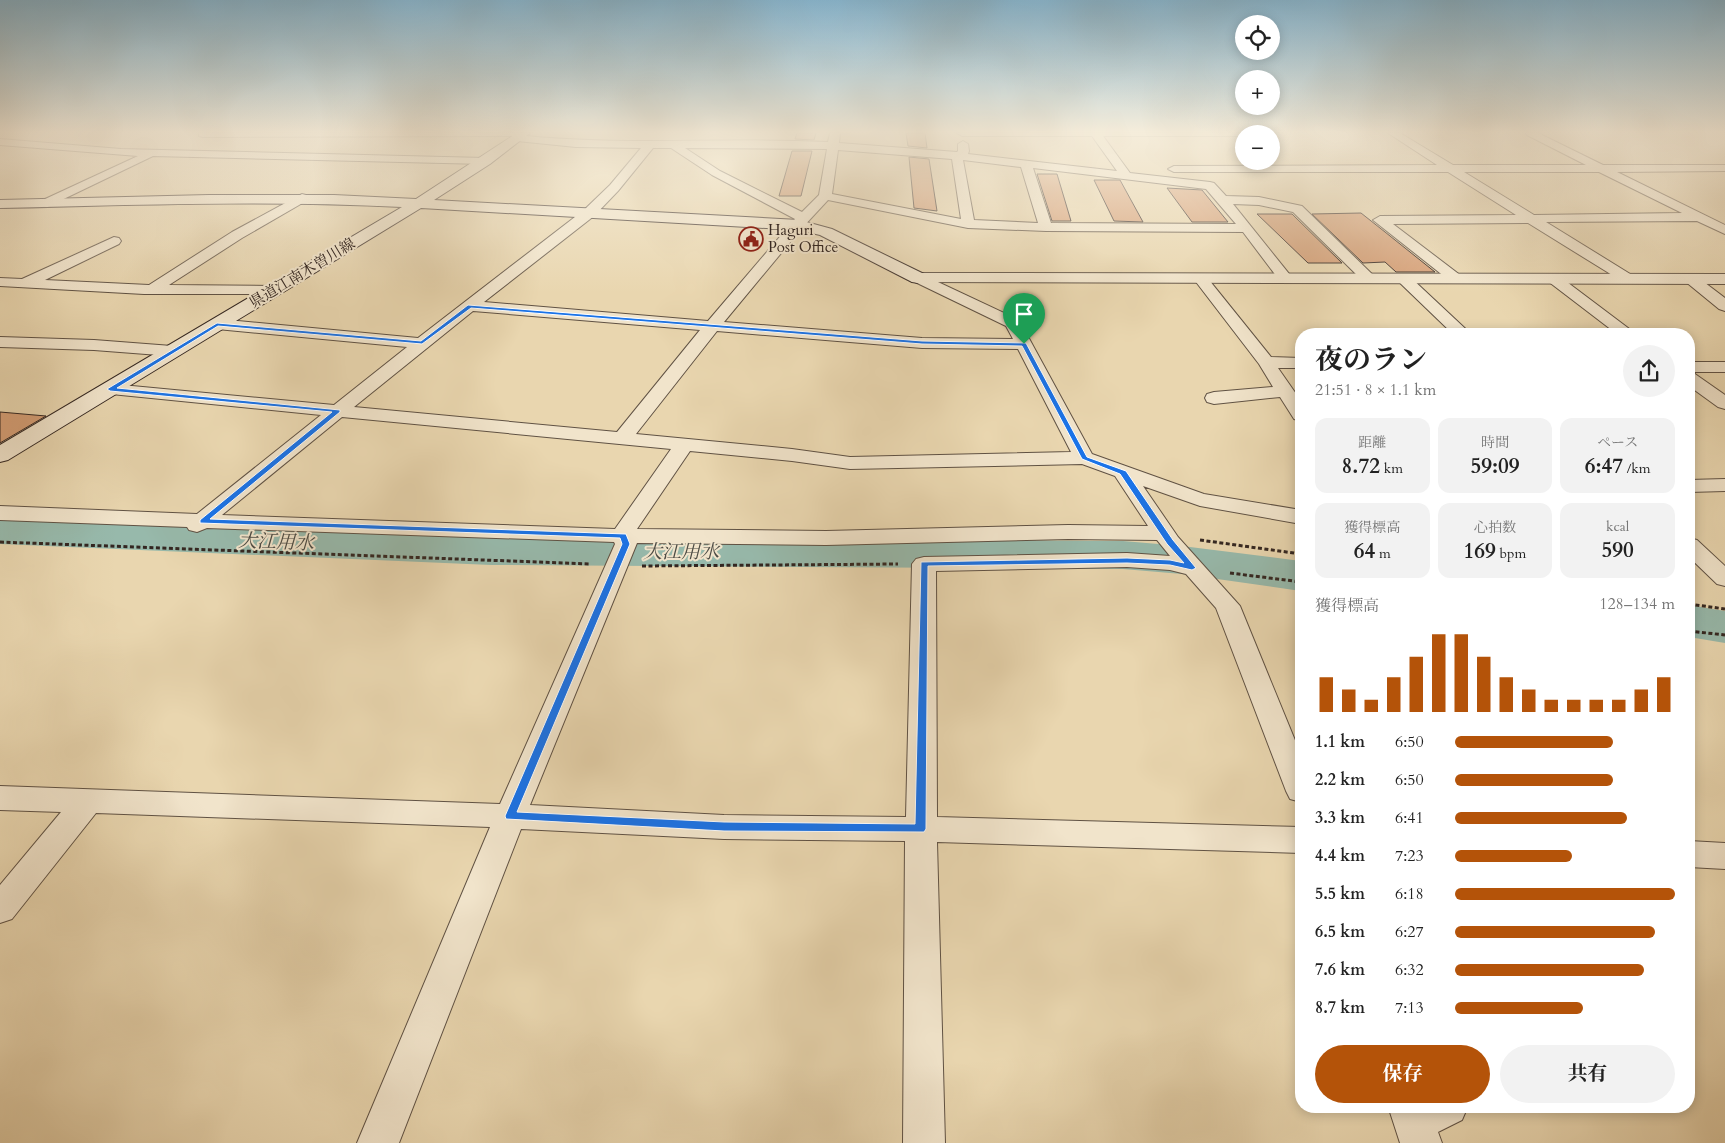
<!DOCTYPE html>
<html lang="ja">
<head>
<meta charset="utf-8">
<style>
  :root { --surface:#fff; --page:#f2f2f2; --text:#222; --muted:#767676; --accent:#b45309 }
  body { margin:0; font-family:Cardo,"Noto Serif JP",serif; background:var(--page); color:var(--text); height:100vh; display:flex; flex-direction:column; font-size:19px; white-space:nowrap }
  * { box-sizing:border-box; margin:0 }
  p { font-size:16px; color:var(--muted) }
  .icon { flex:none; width:28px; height:28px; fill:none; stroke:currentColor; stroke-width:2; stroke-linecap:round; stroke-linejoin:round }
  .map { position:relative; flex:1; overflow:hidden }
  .details { position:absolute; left:1295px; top:328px; width:400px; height:785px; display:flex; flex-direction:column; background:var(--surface); border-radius:20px; box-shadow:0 2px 12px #0003 }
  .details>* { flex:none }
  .tools { position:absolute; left:1235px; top:15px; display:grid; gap:10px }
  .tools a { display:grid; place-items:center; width:45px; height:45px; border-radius:50%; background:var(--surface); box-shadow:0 2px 12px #0003; font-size:25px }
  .pin { position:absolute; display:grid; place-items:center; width:42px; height:42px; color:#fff; margin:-51px -21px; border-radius:50% 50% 50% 0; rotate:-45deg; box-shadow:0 0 5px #0007 }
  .pin .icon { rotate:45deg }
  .round { display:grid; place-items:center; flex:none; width:52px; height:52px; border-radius:26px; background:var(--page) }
  .head { display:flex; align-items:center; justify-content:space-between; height:85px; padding:0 20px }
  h1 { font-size:28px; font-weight:700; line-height:38px }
  .stats { display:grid; grid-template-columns:repeat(3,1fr); gap:8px; height:85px; padding:5px 20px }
  .stats div { display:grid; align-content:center; border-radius:12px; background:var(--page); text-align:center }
  .stats b { font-size:21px; font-weight:700 }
  .stats small { font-size:14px; font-weight:400 }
  .stats p { font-size:14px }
  .chart { height:140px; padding:10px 20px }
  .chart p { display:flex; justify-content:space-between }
  .chart svg { width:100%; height:90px; margin-top:5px; stroke:var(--accent); stroke-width:6 }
  .button { display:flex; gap:10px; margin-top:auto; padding:10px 20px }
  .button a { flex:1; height:58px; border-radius:30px; background:var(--accent); color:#fff; font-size:20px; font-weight:700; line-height:58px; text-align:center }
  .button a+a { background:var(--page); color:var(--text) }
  ul { padding:0 20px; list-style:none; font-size:16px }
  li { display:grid; grid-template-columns:80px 60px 1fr; align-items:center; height:38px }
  li i { height:12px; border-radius:6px; background:var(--accent) }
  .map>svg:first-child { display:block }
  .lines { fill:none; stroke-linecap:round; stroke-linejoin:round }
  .river { fill:#97b9ab; fill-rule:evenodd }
  .building { fill:#d69f76; stroke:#332621 }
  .minor-casing { stroke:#605244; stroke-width:2 }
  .tertiary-casing { stroke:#605244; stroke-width:2 }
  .secondary-casing { stroke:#332621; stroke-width:2 }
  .path { stroke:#332621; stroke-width:3; stroke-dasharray:4 2.5; stroke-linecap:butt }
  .minor { fill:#f1e4cb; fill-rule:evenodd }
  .tertiary { fill:#f1e4cb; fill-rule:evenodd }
  .secondary { fill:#f1e4cb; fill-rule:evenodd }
  .route { fill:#1a73e8; stroke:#fff; fill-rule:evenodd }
  .labels { text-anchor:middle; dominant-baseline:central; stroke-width:4; stroke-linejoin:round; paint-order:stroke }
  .far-poi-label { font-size:15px; fill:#332621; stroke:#f1e4cb; text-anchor:start }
  .far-street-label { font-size:15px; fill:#332621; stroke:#f1e4cb }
  .water-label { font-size:19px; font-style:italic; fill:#4c4b44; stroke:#f1e4cb }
</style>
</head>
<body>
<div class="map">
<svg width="1725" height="1143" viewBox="0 0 1725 1143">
  <rect width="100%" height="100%" fill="#e9d6af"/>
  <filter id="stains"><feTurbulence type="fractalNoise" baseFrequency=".004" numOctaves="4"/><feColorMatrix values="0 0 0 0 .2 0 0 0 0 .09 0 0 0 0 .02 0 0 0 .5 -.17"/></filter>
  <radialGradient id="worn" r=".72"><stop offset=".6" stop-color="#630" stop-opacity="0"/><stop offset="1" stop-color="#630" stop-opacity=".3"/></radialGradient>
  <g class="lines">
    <path class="river" d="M0 516 491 537 1123 541 1182 546 1301 561V591L1182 574 1123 569 491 565 0 544Z
      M1689 605 1725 611V643L1689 637Z"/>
  </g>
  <path class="building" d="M797 133H816L814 140 795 139Z
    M906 133H925L927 148 908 146Z
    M792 151H812L801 196H779Z
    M909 157 929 159 937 211 914 208Z
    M1037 174H1057L1071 221H1052Z
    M1094 180H1120L1143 222 1114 221Z
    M1167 188 1202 190 1228 222H1192Z
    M1361 213 1385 232 1435 272H1396L1385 262 1363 263 1312 214Z
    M1257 214H1292L1342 263H1308Z
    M0 412 46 416 0 443Z"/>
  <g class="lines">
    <g class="minor-casing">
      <path id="minor" d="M199 133H529L526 136C627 146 727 137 828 142L830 133H840L839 143 957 152 958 151V144L963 141 968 144 969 151 968 154 1117 171 1092 136H962L957 133H1264L1244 134V136H1103L1130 173 1210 182 1214 183 1226 196 1259 197 1302 206 1373 275 1375 278 1373 281H1363L1293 212 1259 205 1233 204 1290 275 1292 278 1290 281H1280L1243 232 1046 231 968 228 828 200 802 228 724 322 922 338 1013 339 1006 326 913 281 911 278 913 275H923L1019 320 1092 454 1204 494 1301 510V524L1200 506 1143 486 1178 537 1240 606 1301 755V802L1290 799 1286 791 1216 608 1186 574 1170 570 1127 567 936 571 937 817 1301 827V853L937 842 945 1143H903L905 841 724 839 521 829 399 1143H357L490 827 96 813 12 919 0 923V885L61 812 0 810V786L500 804 615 544 614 542 207 528 197 532 189 530 187 527 0 520V506L197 514 321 415 111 394 105 393 102 389 105 385 111 384 334 405 407 347 217 329 211 327 209 324 211 321 217 319 418 338 584 210 610 185 641 148 576 147 517 141 513 140V136L203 137 199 136ZM653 148H671L712 175 795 219 708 321 484 302 594 216 618 191ZM685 148 827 149 819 195 802 212 720 171ZM838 150 952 159 961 219 832 194ZM963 160 1021 167 1038 223 974 220ZM1033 168 1206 189 1236 224 1051 223ZM473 311 700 330 617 432 354 407ZM717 331 922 348 1018 349 1071 452 850 457 792 449 636 434ZM342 417 671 449 615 529 222 515ZM690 451 792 461 850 469 1082 464 1115 476 1148 526 1068 525 826 531 637 529ZM1068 539 1157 540 1170 556 1127 553 924 557 916 559 912 564 906 817 724 815 530 805 637 543 826 545Z
        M1388 133H1400L1453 165H1586L1527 135 1526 133H1538L1603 165H1725V171L1617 172 1725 225V234L1697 221 1546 222 1635 277 1637 280 1635 283H1625L1528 223 1393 224 1460 275 1462 278 1460 281H1450L1373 220 1380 216 1516 215 1448 172H1174L1168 169 1174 166 1437 165ZM1464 172H1599L1682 213 1534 215Z
        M0 139 121 149 485 158 491 161 485 164 153 156 47 207 43 206 41 203 43 200 138 156 0 145Z
        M302 194 306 195 308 198 306 201 242 238 169 285 273 286 278 288 281 291 278 294H144L0 286V278L22 279 114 237 119 238 121 241 119 244 45 280 149 285 232 232Z
        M1200 274 1205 275 1271 357 1301 358V368H1278L1301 401V421L1294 419 1280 397 1214 404 1207 402 1205 398 1207 394 1214 392 1273 387 1259 364 1193 278 1195 275Z
        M1404 275 1409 276 1471 334H1453L1399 282 1397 279 1399 276Z
        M1554 275 1559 276 1636 334H1617L1549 282 1547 279 1549 276Z
        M1691 275 1696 276 1725 298V311L1719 309 1686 282 1684 279 1686 276Z
        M0 337 94 340 172 346 178 347 181 351 178 355 172 356 94 350 0 347Z
        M1689 362H1725V372H1689Z
        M1689 373 1695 374 1725 395V409L1718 407 1689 386Z
        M1725 479V491L1689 492V480Z
        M1689 538 1697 540 1725 566V586L1717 584 1689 557Z
        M1689 841 1725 843V869L1689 867Z
        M1388 1106H1468L1462 1120 1438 1132 1442 1143H1400Z"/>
    </g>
    <g class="tertiary-casing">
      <path id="tertiary" d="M918 273 1725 274V284L912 282 909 278 912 274Z"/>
    </g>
    <g class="secondary-casing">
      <path id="secondary" d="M517 133H530L490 164 434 200 799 220 832 229 924 274 927 278 924 282 918 283 912 282 820 235 799 230 421 208 8 460 0 462V445L402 207C268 200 134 205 0 208V200L209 195H334L416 199Z"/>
    </g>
    <path class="path" d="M1200 540 1301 554
      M0 542 591 564
      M642 566 898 564
      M1230 573 1301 582
      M1689 604 1725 609
      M1689 631 1725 635"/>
    <use href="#minor" class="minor"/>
    <use href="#tertiary" class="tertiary"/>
    <use href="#secondary" class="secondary"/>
  </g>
  <linearGradient id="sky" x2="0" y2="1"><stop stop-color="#87b6d0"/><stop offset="0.45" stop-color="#f5eddb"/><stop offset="1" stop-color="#f5eddb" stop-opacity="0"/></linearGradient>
  <rect width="1725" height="293" fill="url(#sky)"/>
  <path class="route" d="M468 305 922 341 1026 343 1087 457 1126 471 1173 540 1196 568 1192 570 1170 565 1127 563 928 566 926 829 924 832 724 831 506 819 505 816 622 544 620 538 200 523V520L332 412 110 391 107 389 217 323 421 341ZM471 308 922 344 1022 346 1082 459 1120 474 1167 544 1184 563 1170 560 1127 558 921 562 915 824 724 822 517 812 630 544 626 534 210 519 340 412V410L117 388 218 326 422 344Z"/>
  <defs>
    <g id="civic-ring" transform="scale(1.25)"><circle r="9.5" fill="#f1e4cb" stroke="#8f2418" stroke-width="1.5"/><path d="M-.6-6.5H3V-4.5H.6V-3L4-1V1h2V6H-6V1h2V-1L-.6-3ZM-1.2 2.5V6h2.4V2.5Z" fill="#8f2418"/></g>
  </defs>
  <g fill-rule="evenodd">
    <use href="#civic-ring" x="751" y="239"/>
  </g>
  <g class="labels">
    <g class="far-poi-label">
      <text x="768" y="230">Haguri<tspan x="768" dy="17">Post Office</tspan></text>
    </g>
    <g class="far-street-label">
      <text transform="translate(302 273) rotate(-31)">県道江南木曽川線</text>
    </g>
    <g class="water-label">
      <text transform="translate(276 542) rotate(2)">大江用水</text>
      <text x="681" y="552">大江用水</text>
    </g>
  </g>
  <rect width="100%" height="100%" filter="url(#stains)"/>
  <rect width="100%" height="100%" fill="url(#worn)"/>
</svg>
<div class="tools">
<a><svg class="icon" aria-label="locate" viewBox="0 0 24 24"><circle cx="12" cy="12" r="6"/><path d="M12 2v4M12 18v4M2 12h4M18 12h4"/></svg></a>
<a>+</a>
<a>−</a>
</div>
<div class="pin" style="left:1024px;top:344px;background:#1e9e55"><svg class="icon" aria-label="arrive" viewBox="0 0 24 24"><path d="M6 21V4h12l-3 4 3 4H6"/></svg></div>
<section class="details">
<div class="head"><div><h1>夜のラン</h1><p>21:51 · 8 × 1.1 km</p></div><a class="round"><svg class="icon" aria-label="share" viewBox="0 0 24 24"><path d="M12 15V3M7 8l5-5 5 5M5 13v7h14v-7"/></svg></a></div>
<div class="stats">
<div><p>距離</p><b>8.72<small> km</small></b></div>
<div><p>時間</p><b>59:09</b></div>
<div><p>ペース</p><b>6:47<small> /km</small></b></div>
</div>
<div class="stats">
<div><p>獲得標高</p><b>64<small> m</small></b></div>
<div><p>心拍数</p><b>169<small> bpm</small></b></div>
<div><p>kcal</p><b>590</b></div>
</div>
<div class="chart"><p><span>獲得標高</span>128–134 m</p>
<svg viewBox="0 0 160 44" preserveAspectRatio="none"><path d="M5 44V27M15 44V33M25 44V38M35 44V27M45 44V17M55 44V6M65 44V6M75 44V17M85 44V27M95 44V33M105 44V38M115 44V38M125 44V38M135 44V38M145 44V33M155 44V27"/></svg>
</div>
<ul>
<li><b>1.1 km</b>6:50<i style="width:72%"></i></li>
<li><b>2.2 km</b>6:50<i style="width:72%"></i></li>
<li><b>3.3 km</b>6:41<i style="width:78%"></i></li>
<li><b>4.4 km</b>7:23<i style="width:53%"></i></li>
<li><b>5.5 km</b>6:18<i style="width:100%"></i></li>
<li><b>6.5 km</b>6:27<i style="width:91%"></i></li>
<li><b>7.6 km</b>6:32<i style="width:86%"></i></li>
<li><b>8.7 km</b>7:13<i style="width:58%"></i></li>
</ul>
<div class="button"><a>保存</a><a>共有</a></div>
</section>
</div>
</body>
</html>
